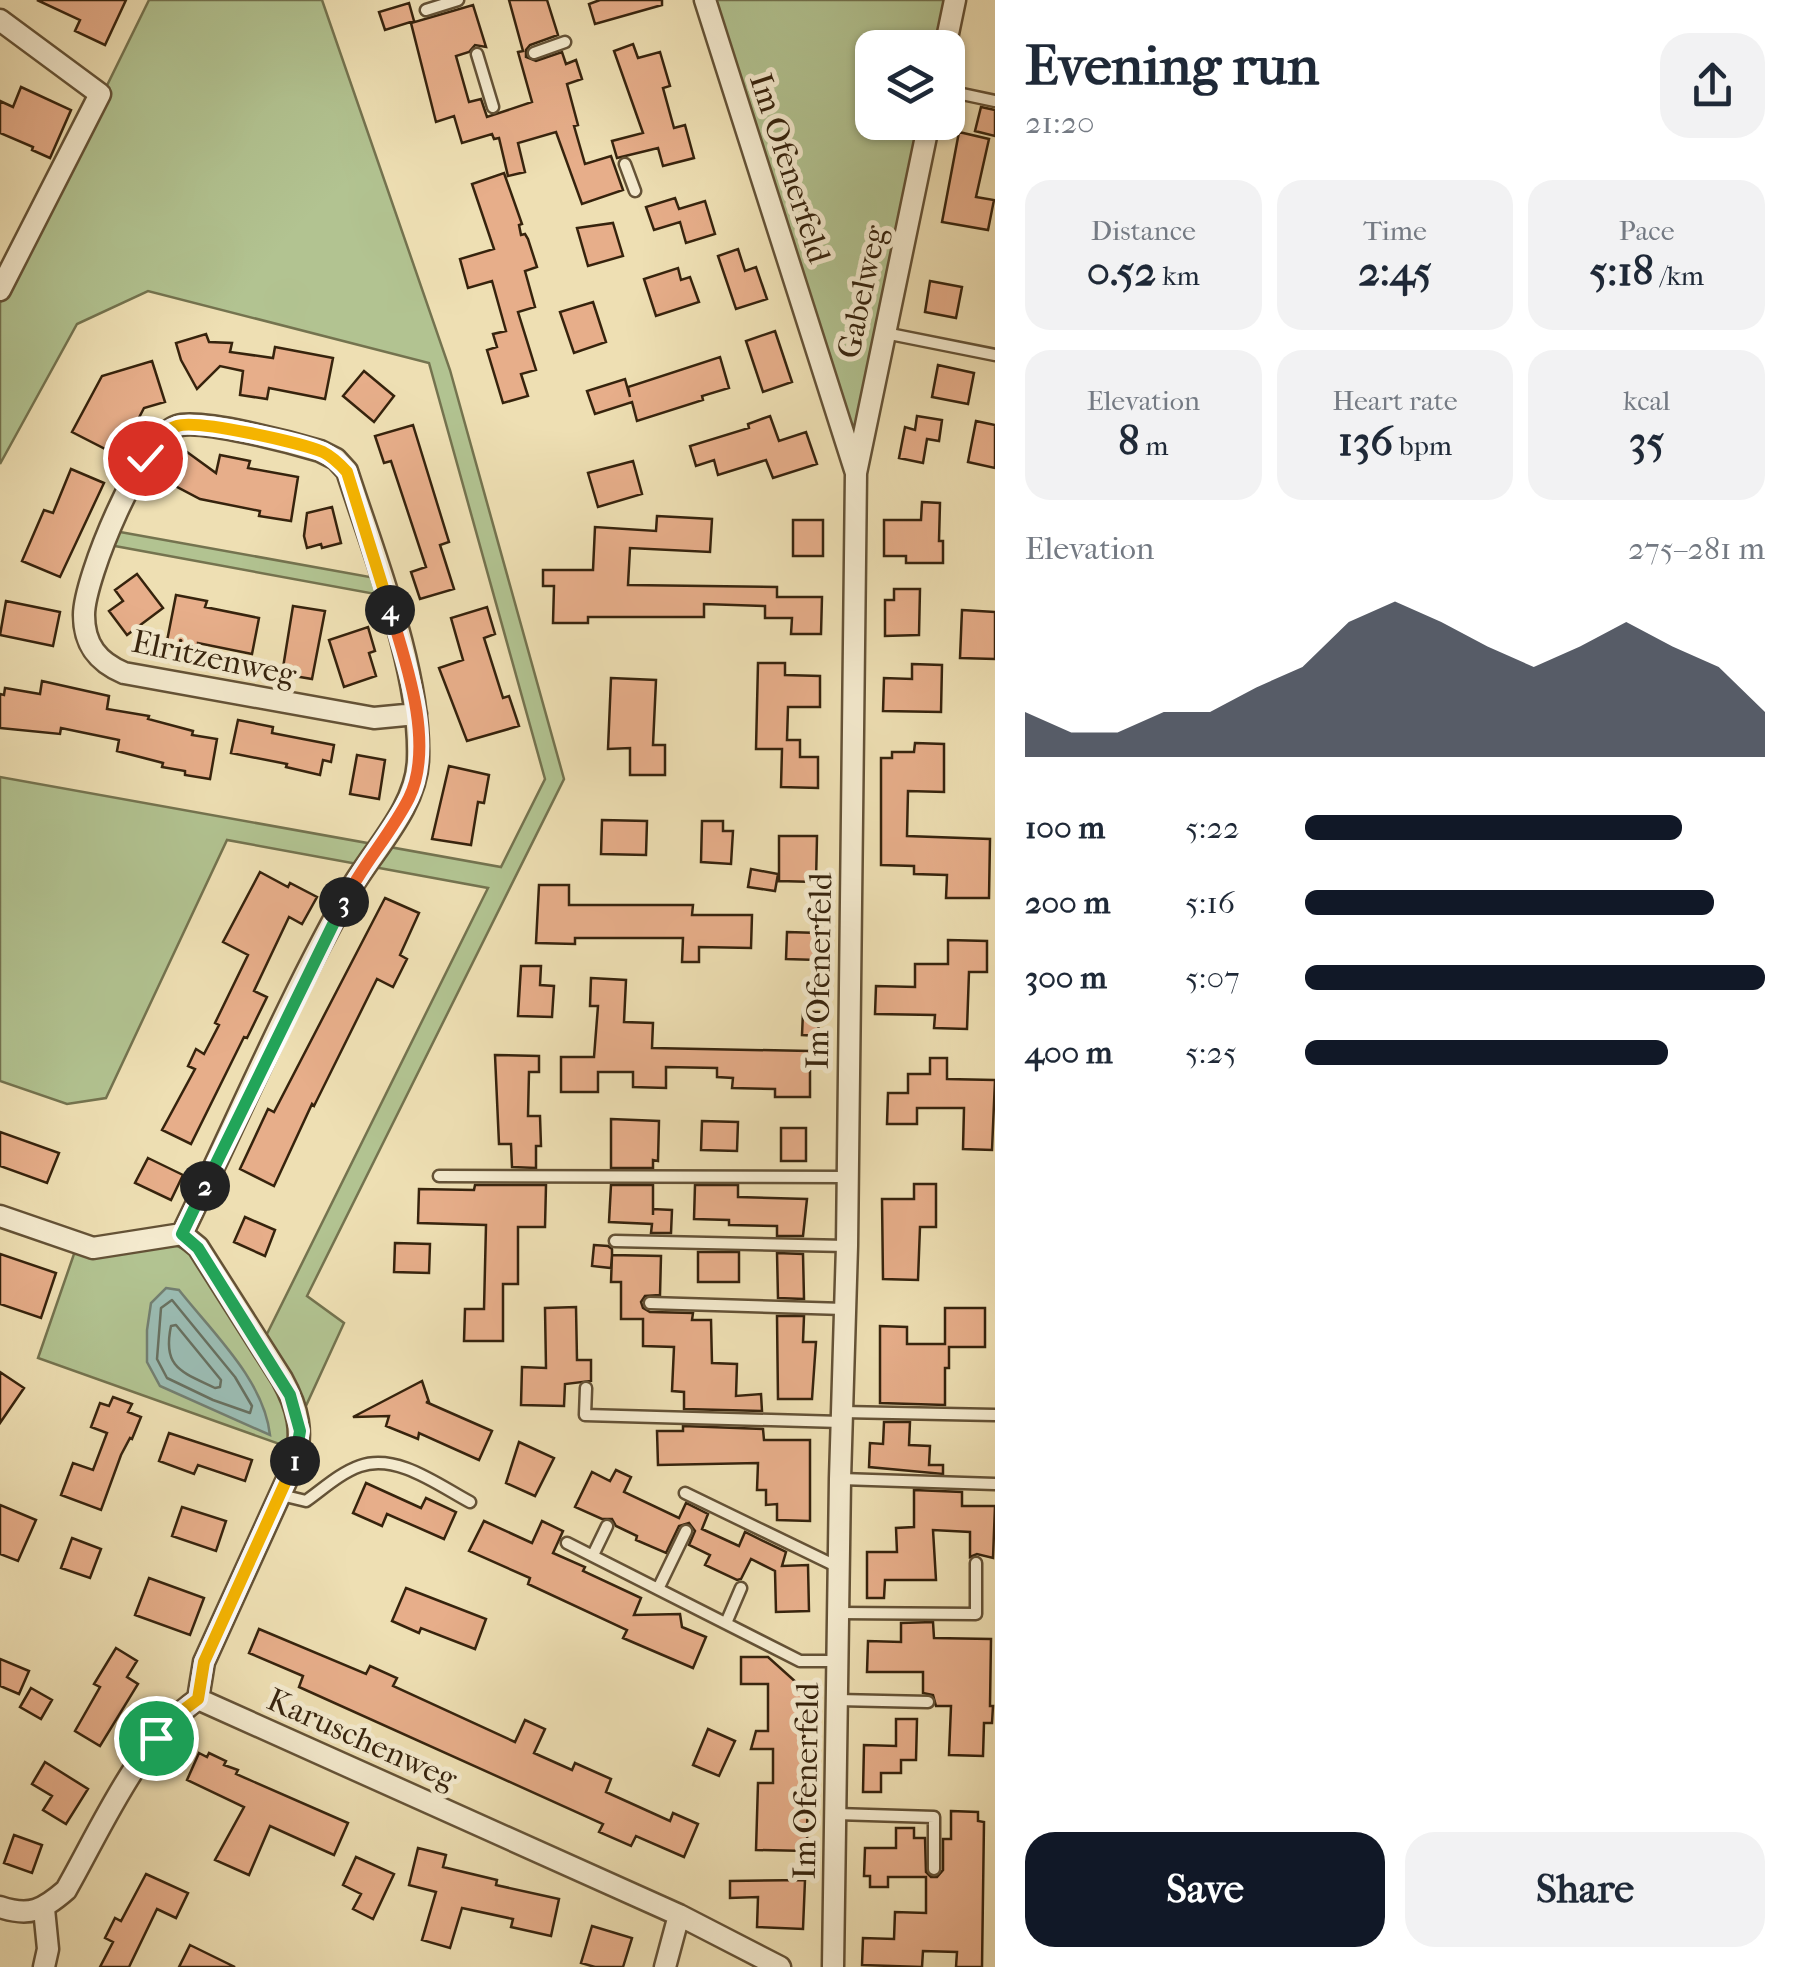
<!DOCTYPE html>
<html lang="en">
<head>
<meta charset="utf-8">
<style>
  :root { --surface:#fff; --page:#f2f2f3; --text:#1f2937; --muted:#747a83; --accent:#111827 }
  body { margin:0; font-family:"IM FELL French Canon",serif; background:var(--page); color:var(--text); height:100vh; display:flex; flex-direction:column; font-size:38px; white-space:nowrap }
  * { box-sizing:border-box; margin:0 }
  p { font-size:32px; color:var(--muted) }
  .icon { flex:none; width:55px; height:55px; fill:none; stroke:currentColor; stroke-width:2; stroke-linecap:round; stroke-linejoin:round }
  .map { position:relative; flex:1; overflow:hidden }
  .side { display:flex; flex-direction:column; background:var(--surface); width:800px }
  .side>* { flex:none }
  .tools { position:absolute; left:855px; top:30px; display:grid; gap:20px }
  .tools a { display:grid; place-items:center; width:110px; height:110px; border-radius:20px; background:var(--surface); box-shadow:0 2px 8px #0004; font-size:50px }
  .pin { position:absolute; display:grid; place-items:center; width:85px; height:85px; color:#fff; margin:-42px; border:5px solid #fff; border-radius:50%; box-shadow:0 2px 10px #0007 }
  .km { position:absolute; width:50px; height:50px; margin:-25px; border-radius:50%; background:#222; color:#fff; font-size:28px; line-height:50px; text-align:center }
  .round { display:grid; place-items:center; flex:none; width:105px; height:105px; border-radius:30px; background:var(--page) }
  .headline { display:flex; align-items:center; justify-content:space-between; height:170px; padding:0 30px }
  h1 { font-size:55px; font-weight:700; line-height:75px }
  .figures { display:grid; grid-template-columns:repeat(3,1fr); gap:15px; height:170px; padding:10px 30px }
  .figures div { display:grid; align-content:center; border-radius:25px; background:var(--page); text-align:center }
  .figures b { font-size:42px; font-weight:700 }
  .figures small { font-size:28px; font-weight:400 }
  .figures p { font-size:28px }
  .chart { height:280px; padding:20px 30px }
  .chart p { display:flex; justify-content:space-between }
  .chart svg { width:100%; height:180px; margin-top:10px; fill:var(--accent); opacity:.7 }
  .button { display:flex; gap:20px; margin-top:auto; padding:20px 30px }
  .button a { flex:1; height:115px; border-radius:30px; background:var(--accent); color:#fff; font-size:40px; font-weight:700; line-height:115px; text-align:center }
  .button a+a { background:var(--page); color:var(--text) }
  ul { padding:0 30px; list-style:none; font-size:32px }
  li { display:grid; grid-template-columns:160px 120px 1fr; align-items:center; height:75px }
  li i { height:25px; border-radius:12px; background:var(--accent) }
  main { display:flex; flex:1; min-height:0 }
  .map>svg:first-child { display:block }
  .green { fill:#b2c391; stroke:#74734f; stroke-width:2.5 }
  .water { fill:#9bbcb3; stroke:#737f71; stroke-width:2.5 }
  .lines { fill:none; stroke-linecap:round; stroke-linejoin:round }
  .shore { stroke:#687060; stroke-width:2.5 }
  .building { fill:#e7ae8a; stroke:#36230d; stroke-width:2.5 }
  .service-casing { stroke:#645236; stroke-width:15 }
  .minor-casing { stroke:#645236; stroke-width:25 }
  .service { stroke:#f4eace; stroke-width:10 }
  .minor { stroke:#f4eace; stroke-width:20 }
  .split-1-casing { stroke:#fff; stroke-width:20 }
  .split-2-casing { stroke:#fff; stroke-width:20 }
  .split-3-casing { stroke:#fff; stroke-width:20 }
  .split-4-casing { stroke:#fff; stroke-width:20 }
  .split-5-casing { stroke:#fff; stroke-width:20 }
  .split-1 { stroke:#f5b400; stroke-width:12 }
  .split-2 { stroke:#22a559; stroke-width:12 }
  .split-3 { stroke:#22a559; stroke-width:12 }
  .split-4 { stroke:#f0652b; stroke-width:12 }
  .split-5 { stroke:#f5b400; stroke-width:12 }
  .labels { text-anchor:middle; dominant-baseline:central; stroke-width:10; stroke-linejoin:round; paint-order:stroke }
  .street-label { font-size:32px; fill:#36230d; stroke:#f4eace }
</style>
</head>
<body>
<main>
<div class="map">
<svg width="995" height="1967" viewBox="0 0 995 1967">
  <rect width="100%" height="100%" fill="#eedfb3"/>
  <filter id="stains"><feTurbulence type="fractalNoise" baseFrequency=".002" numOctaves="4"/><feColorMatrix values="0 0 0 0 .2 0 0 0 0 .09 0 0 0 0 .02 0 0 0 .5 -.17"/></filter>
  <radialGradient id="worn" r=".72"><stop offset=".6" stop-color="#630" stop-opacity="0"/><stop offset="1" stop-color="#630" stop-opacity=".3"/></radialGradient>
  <path class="green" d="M149 0H322L450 370 564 779 307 1296 344 1323 299 1421 261 1346 488 888 227 840 106 1098 67 1104 0 1081V777L501 867 545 779 429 363 148 291 77 324 0 464V303Z
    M705 0H955L945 47 872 48V122L929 123 856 473Z
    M109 530 381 579 386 596 104 544Z
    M166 1245 177 1246 194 1255 283 1394 291 1434 285 1446 38 1358 74 1254Z"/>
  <path class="water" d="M166 1288 179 1290C212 1332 264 1380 270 1435L160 1386 147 1362V1330L151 1303Z"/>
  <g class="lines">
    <path class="shore" d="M172 1300 235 1377 252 1406 250 1413 213 1400 167 1378 157 1359 161 1308Z
      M176 1325 221 1380 220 1387 215 1388C182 1372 162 1368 171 1326Z"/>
  </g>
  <path class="building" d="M37 0H126L105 45 75 31 80 20Z
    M509 0H547L558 35 530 45 526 50V57L536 61 562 52 566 64 576 60 582 79 567 84 578 125 574 126 585 164 611 156 623 190 582 204 556 132 518 143 525 172 508 176 499 138 494 139 492 134 462 143 454 116 436 122 411 23 473 5 486 47 475 45 469 52 456 56 469 102 481 99 487 117 532 102 518 52 523 51Z
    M600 0H662V5L595 24 589 4Z
    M409 3 414 21 385 30 379 12Z
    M633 44 638 58 660 52 670 86 663 88 674 128 685 125 694 158 663 166 658 148 617 158 612 141 643 133 614 51Z
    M21 87 71 110 50 158 32 150 33 147 0 133V101L13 107Z
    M981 107 995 110V136L975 131Z
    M959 132 989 139 976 197 994 200 988 230 942 222Z
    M504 173 522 224 519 225 521 235 525 234 528 239 537 267 525 271 535 307 518 312 536 370 521 374 528 396 503 403 487 350 497 347 493 334 506 331 492 281 468 288 460 259 494 249 472 184Z
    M675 198 679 209 705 201 715 234 686 243 680 222 654 230 646 207Z
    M613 223 623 256 588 266 577 228Z
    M738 249 745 271 756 267 767 299 736 309 718 256Z
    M678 268 681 280 690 277 699 302 656 316 644 279Z
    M930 281 962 287 956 318 925 312Z
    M593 302 606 342 574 353 560 312Z
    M775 331 792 382 763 392 746 341Z
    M206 334 209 342 232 343 230 352 273 358 275 347 333 358 325 399 269 388 267 399 240 395 243 371 220 366 197 389 181 360 176 343Z
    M720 357 729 388 702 396 703 400 637 421 632 402 595 414 587 391 625 379 630 397 628 387Z
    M152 361 165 402 144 408 119 456 72 432 102 376Z
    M938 365 974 373 968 404 932 397Z
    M364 371 394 396 374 422 343 396Z
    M770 416 779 441 806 432 817 464 773 478 766 460 718 475 714 460 696 466 690 446 749 428 748 424Z
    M917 416 942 420 939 441 927 439 923 463 899 458 905 427 915 430Z
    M976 421 995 425V468L968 462Z
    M413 425 449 542 440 545 454 589 420 599 411 572 426 567 391 461 384 463 375 436Z
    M187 452 216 473 220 455 250 461 248 468 298 477 291 521 259 516 260 511 200 499 164 480Z
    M633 461 642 494 598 507 588 473Z
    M71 469 104 483 60 577 22 561 44 510 53 513Z
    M922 502 940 503 939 541H943V563H906V556H884V520H921Z
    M332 507 341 543 322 548 321 544 307 548 304 536 307 513Z
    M657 516 712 519 710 552 630 548 628 585 777 587V597H822L821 634H791L792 618H765V606L704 604V617H588V623H553L554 586H543V570H593L595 527 656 531Z
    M793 520H823V556H793Z
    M137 574 163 608 127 635 109 611 123 601 115 590Z
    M894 589H920L919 635 885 636V600H894Z
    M176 595 207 601 205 607 259 618 252 654 198 643V647L167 641Z
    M6 601 60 612 53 646 0 635Z
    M293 606 325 611 312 679 282 674Z
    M487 607 495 634 484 638 503 698 509 696 519 726 467 741 439 668 463 660 451 618Z
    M962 610 995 612V659L960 658Z
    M368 627 375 651 369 653 376 676 344 687 329 640Z
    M758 663H785V675L820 676V707H788L787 740H800V757H818V788L781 787 782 749H756Z
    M912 664 942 665 941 712 883 711 884 678 912 679Z
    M611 678 656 680 653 745H665V775H630V748L608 749Z
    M42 681 109 696 107 709 149 716 148 719 193 731 192 735 217 739 210 779 185 775V771L162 767 163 763 117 751 119 740 61 728 60 734 0 728V694L4 695 5 688 40 694Z
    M238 720 273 727 272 733 334 745 331 762 323 760 320 775 286 767 287 764 231 753Z
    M915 743 944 744V792L908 791 907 836 990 839 989 898H946L947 875 914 874V866L881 865V758H892V752H914Z
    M357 755 385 760 379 799 350 794Z
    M449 766 489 775 484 803 478 802 471 845 432 839Z
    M602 820 647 821 646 855 601 854Z
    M702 821H723V831H733L731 864 701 862Z
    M779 836H817L816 882 779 881Z
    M751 869 778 874 775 891 748 887Z
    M260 872 288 887 290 883 317 897 302 924 289 917 254 991 267 997 247 1038 244 1037 191 1144 162 1130 195 1069 188 1066 196 1049 204 1054 219 1025 215 1023 248 955 223 942Z
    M539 885H569V905H693L692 915H752L751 948 699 947V962H682L683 938H575V944L536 943Z
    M385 898 419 913 400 955 407 959 393 987 377 979 314 1106 312 1104 274 1186 240 1169 268 1109 274 1112Z
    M787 932 819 933 818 960 786 959Z
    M948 940 987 941V972H969L967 1029 934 1028 935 1015 875 1014 876 986 915 987V964H948Z
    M521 966H541L540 985 554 986 552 1017 518 1016Z
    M591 978 626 980 624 1022 653 1023 652 1048 810 1051V1097H775V1089L732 1088 733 1078 717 1077V1068L666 1067V1088L633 1087V1072H598V1092H561V1057H594L598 1006H590Z
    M803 1012H819L818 1036 802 1035Z
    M495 1055 539 1056V1072H529L528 1116H540L541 1146H536V1168L512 1167 511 1144H499Z
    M930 1058H947V1079L995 1080 992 1150 963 1149 964 1108H917V1124H887L888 1093H908V1074H930Z
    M611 1119 659 1121 658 1161 653 1160V1168H611Z
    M702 1121 738 1122 737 1151 701 1150Z
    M781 1128H806V1161H781Z
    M0 1132 59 1153 47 1183 0 1166Z
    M148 1158 183 1175 171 1200 135 1183Z
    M914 1184H936V1227H920L918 1280 883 1279 882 1199H914Z
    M475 1185H546L545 1227H518V1284H503V1341H464L465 1309H484L486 1225 418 1223 419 1189 474 1190Z
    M611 1185H653V1215V1209L672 1210 671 1233H651L652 1224 609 1222Z
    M695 1185H738V1197L807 1199 803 1236H777V1226L729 1225V1220L694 1219Z
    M245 1217 275 1230 265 1256 234 1242Z
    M395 1243 430 1244 429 1273 394 1272Z
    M594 1245 608 1246 612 1249V1255L661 1256 660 1295 645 1296 641 1302 643 1308 650 1312 693 1313 692 1320H711L712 1363 737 1364 736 1396 761 1394 762 1411 684 1409V1392L672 1391 674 1347 643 1346V1319H621V1282H611L612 1255 611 1268 592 1266Z
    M698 1252H739V1282H698Z
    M777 1253 803 1254 804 1299 778 1298Z
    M0 1254 56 1273 41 1318 0 1304Z
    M576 1307 577 1360H591V1381L565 1384 564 1406 521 1405 522 1367 546 1368 545 1308Z
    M945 1308H985V1347H949V1368H945V1405L880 1403V1326L907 1327V1344H945Z
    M777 1316H804L803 1342H816L812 1399H778Z
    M0 1372 24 1388 0 1423Z
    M422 1381 429 1402H426L492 1431 479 1460 419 1433 418 1439 386 1426 389 1416 353 1417Z
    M113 1397 132 1404 128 1412 141 1417 132 1439 130 1438 121 1455 101 1510 61 1495 73 1463 93 1470 107 1433 91 1427 100 1403 109 1406Z
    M884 1422H910L909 1445 930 1446 929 1465H943V1474L869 1467 870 1443 883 1444Z
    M683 1426 763 1429 764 1440H810V1521L777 1520V1504L766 1505V1490H757L758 1463 658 1465 657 1431H683Z
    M169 1433 252 1460 245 1481 198 1465 194 1474 159 1461Z
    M519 1442 554 1458 535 1496 506 1483Z
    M616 1470 631 1477 624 1492 679 1518 686 1503 708 1514 702 1529 739 1546 745 1532 786 1552 782 1566 808 1565 809 1611 776 1612 775 1571 751 1559 741 1579 737 1580 705 1565 710 1555 689 1545 695 1531 689 1523 679 1526 666 1553 636 1540 637 1536 616 1526 612 1519H602L575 1507 592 1472 610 1481Z
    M366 1483 421 1508 426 1498 456 1512 444 1539 387 1514 382 1526 353 1513Z
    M914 1490 962 1492V1506H995L993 1558 977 1554 970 1557V1532L933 1530 936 1580H885L884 1598H867V1552H897L896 1528 914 1527Z
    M0 1505 36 1520 18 1561 0 1554Z
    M182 1507 226 1521 216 1551 172 1536Z
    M484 1521 532 1543 542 1521 563 1531 553 1553 585 1567 583 1571 641 1598 634 1615 680 1614 682 1627 706 1637 693 1668 623 1638 627 1630 528 1584 530 1578 469 1551Z
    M72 1538 101 1549 90 1578 61 1568Z
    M149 1578 204 1598 190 1635 135 1615Z
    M406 1588 486 1619 475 1649 421 1628 419 1633 392 1621Z
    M933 1622 934 1638 991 1639 990 1706H993L992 1723H984L983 1756 949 1755 951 1706H936L933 1695 923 1693V1672H867L868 1641 901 1642V1623Z
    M259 1629 366 1674 370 1666 397 1678 393 1686 515 1742 525 1720 545 1729 534 1753 572 1770 575 1763 611 1779 606 1792 670 1821 673 1813 698 1824 684 1857 636 1836 631 1846 599 1832 603 1824 299 1687 303 1676 249 1653Z
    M116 1648 137 1661 127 1677 138 1684 100 1746 75 1731 100 1687 94 1684Z
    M741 1657H768L798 1684 820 1685 819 1722H808L807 1851 756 1850 758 1783H773V1749H751L756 1731H768V1684H741Z
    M0 1659 29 1671 19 1694 0 1686Z
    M31 1688 52 1700 41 1719 20 1707Z
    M896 1719H917L916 1760H901V1773H881V1792H863L864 1745 896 1746Z
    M708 1729 735 1741 719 1776 693 1765Z
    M199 1753 207 1757 209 1753 226 1761 224 1765 238 1770 236 1774 348 1823 334 1855 270 1826 249 1875 215 1860 244 1807 187 1780Z
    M45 1762 88 1789 66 1824 43 1810 52 1796 32 1784Z
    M951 1811 978 1812V1821L984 1822 982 1967H956L957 1952 923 1951 922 1967 862 1965 863 1938 894 1939 895 1912 926 1913V1877H888V1887H870V1876H864L865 1848H896V1828H914V1838H925L926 1872 931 1877H937L943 1870V1839H951Z
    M14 1835 42 1845 32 1873 4 1863Z
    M418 1848 446 1855 443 1867 497 1880 496 1885 559 1899 551 1936 511 1927 513 1919 462 1908 450 1948 422 1940 436 1892 409 1885Z
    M356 1857 394 1874 373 1919 353 1909 361 1894 343 1885Z
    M146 1874 188 1893 176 1918 157 1909 129 1967H100L113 1942 105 1938 115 1918 121 1921Z
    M805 1880 803 1929 757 1927 758 1897 730 1898V1881Z
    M592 1926 632 1938 623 1967H595L581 1963Z
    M190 1945 235 1967H179Z"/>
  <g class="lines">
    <g class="service-casing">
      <path id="service" d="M426 10 458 0
        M534 53 565 42
        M477 54 493 107
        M948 91 995 101
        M625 164 635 191
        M885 333 995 355
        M439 1176 846 1177
        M615 1241 847 1246
        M650 1303 844 1309
        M586 1388 585 1415 841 1422
        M842 1412 995 1415
        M841 1479 995 1484
        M685 1493 838 1567
        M281 1495 306 1501C323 1489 340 1473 360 1466 397 1453 438 1485 470 1502
        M567 1543 800 1661H838
        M593 1555 607 1526
        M658 1589 686 1531
        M839 1613 976 1614V1563
        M726 1623 741 1588
        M838 1700 928 1702
        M836 1814 934 1817V1869"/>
    </g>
    <g class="minor-casing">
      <path id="minor" d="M705 0 856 473 847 1246 840 1479 833 1967
        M0 20 100 94 0 290
        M945 48 955 0
        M856 473 929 122
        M0 1216 93 1248 182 1234
        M198 1699 204 1662 294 1464C304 1433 298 1408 282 1379L198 1247 182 1234C237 1121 287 1002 349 892 372 851 417 808 418 759 421 671 374 555 347 471L336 459 320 451C293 443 200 418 177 426 142 438 84 578 84 615 84 645 98 662 124 673L374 718 416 714
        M0 1907C30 1917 43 1910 66 1890 102 1827 138 1741 198 1699L679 1915 780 1967
        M44 1967 48 1949 44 1909
        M665 1967 679 1915"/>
    </g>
    <use href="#service" class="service"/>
    <use href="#minor" class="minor"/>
  </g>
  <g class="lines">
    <g class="split-1-casing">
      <path id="split-1" d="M156 1738 178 1714 198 1699 204 1662 295 1461"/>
    </g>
    <g class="split-2-casing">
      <path id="split-2" d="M205 1186 182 1234 198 1248 290 1395 300 1431 295 1461"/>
    </g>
    <g class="split-3-casing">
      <path id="split-3" d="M205 1186 344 902"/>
    </g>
    <g class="split-4-casing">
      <path id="split-4" d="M344 902C362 865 391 834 409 798 435 745 406 662 390 610"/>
    </g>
    <g class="split-5-casing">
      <path id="split-5" d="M145 458C153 444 161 431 177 426 197 419 302 443 323 452 333 457 339 463 347 472L390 610"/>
    </g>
    <use href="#split-1" class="split-1"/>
    <use href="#split-2" class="split-2"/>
    <use href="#split-3" class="split-3"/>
    <use href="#split-4" class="split-4"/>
    <use href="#split-5" class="split-5"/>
  </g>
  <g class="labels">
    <g class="street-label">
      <text transform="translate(790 168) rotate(72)">Im Ofenerfeld</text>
      <text transform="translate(862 292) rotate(-78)">Gabelweg</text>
      <text transform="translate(214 658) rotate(12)">Elritzenweg</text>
      <text transform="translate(819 971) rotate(-89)">Im Ofenerfeld</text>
      <text transform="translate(362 1739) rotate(24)">Karuschenweg</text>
      <text transform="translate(806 1781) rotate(-89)">Im Ofenerfeld</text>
    </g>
  </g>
  <rect width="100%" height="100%" filter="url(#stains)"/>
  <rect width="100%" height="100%" fill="url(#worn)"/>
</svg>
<div class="tools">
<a><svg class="icon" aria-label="layers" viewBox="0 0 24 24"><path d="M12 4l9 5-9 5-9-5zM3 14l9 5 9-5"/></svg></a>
</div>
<div class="pin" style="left:156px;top:1738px;background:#1e9e55"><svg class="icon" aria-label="arrive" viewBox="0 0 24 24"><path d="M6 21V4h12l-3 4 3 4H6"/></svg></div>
<div class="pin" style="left:145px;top:458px;background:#d93025"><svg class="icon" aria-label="check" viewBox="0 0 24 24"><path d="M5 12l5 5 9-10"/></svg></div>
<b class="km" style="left:295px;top:1461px">1</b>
<b class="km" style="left:205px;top:1186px">2</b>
<b class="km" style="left:344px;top:902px">3</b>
<b class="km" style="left:390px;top:610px">4</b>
</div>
<section class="side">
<div class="headline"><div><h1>Evening run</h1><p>21:20</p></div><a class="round"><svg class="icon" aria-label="share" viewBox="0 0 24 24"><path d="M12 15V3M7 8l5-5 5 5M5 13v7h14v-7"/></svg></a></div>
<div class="figures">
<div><p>Distance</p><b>0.52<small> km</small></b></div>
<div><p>Time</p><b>2:45</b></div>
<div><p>Pace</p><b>5:18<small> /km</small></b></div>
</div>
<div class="figures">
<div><p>Elevation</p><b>8<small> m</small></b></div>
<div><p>Heart rate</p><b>136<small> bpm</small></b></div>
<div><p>kcal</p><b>35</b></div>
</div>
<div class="chart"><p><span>Elevation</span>275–281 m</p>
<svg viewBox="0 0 160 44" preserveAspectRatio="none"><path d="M0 44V33L10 38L20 38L30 33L40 33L50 27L60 22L70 11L80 6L90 11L100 17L110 22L120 17L130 11L140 17L150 22L160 33V44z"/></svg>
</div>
<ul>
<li><b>100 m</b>5:22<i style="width:82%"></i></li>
<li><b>200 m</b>5:16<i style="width:89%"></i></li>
<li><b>300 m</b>5:07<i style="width:100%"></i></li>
<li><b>400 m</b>5:25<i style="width:79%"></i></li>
</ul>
<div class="button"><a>Save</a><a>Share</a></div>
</section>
</main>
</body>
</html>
